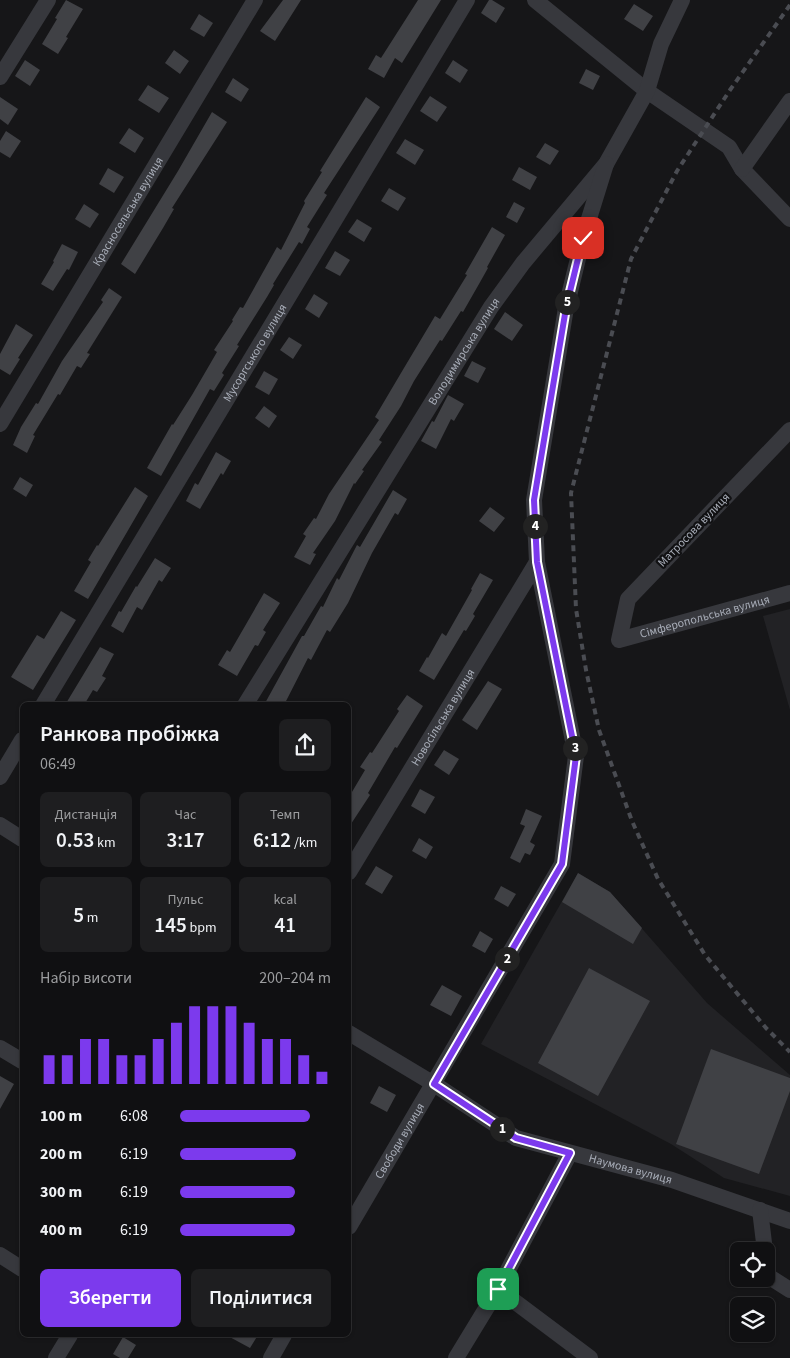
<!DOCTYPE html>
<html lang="uk">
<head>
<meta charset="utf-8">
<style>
  :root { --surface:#101012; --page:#1e1e20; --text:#f1f3f6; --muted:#9c9d9f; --line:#303032; --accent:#7c3aed }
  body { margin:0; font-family:"Source Sans 3",sans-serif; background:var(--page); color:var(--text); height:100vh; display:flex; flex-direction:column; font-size:19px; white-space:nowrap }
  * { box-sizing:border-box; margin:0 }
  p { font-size:16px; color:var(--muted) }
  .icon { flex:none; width:28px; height:28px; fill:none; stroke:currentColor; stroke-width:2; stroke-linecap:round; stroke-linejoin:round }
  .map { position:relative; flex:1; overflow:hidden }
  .drawer { position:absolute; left:20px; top:702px; width:331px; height:635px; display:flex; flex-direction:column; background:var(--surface); border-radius:8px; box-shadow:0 1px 4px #0004,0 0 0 1px var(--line) }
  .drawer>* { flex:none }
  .fabs { position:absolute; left:730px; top:1242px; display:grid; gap:10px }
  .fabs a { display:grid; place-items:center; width:45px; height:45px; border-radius:8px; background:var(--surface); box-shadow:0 1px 4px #0004,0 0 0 1px var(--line); font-size:25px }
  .pin { position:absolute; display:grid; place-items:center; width:42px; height:42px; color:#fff; margin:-21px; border-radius:10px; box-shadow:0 2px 8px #0006 }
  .km { position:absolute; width:25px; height:25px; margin:-12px; border-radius:50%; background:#222; color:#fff; font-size:14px; line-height:25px; text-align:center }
  .round { display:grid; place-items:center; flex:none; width:52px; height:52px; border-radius:8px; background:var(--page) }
  .headline { display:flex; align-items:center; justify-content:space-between; height:85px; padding:0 20px }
  h1 { font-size:22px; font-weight:600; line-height:38px }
  .metrics { display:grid; grid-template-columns:repeat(3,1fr); gap:8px; height:85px; padding:5px 20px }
  .metrics div { display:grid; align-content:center; border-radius:8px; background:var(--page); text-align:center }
  .metrics b { font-size:21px; font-weight:600 }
  .metrics small { font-size:14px; font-weight:400 }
  .metrics p { font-size:14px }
  .chart { height:140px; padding:10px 20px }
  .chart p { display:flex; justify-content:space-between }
  .chart svg { width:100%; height:90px; margin-top:5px; stroke:var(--accent); stroke-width:6 }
  .primary-button { display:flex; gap:10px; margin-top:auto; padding:10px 20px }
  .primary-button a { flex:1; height:58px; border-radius:8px; background:var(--accent); color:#fff; font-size:20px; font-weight:600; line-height:58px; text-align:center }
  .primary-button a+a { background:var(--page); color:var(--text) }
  ul { padding:0 20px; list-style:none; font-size:16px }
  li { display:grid; grid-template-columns:80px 60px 1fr; align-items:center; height:38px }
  li i { height:12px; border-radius:6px; background:var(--accent) }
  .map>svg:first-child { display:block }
  .built { fill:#222225 }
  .building { fill:#404145 }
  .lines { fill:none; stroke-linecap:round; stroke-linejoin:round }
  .minor { stroke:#37383d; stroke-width:16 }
  .rail { stroke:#4a4c52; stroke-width:4; stroke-dasharray:6 5; stroke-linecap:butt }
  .route-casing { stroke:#fff; stroke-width:10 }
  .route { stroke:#7c3aed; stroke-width:6 }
  .labels { text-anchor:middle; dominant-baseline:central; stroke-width:4.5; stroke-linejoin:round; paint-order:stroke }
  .street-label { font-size:12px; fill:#a8adb8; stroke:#111113 }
</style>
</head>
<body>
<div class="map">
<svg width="790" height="1358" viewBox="0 0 790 1358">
  <rect width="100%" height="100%" fill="#161618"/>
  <path class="built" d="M790 609V710L763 616Z
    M578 873 610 892 707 1003 790 1075V1196L724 1178 671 1144 481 1044Z"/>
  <path class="building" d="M66 0 83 9 66 37 68 38 58 54 42 44 57 19 55 18Z
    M283 0H301L275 41 260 31Z
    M418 0H441L402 63 395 58 384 78 368 69 376 55 381 58Z
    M489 0H492L505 8 496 23 481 13Z
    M634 4 653 16 643 31 624 19Z
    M199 14 213 23 204 37 190 29Z
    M174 50 189 61 180 74 165 63Z
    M25 60 40 70 30 86 15 76Z
    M453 60 468 70 460 83 445 73Z
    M586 69 600 76 593 90 579 83Z
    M233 78 249 89 241 102 225 92Z
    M148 85 169 98 159 113 138 100Z
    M430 96 447 107 437 122 420 111Z
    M0 97 18 109 8 125 0 119Z
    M366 97 380 107 324 193 327 195 307 227 310 229 302 244 299 242 273 284 274 285 267 297 237 345 239 346 222 373 224 375 214 391 210 389 161 476 147 468 172 424 173 425 192 395 217 352 214 350 233 321 232 320 240 307 243 308 277 247 281 250 305 203 304 201 322 172 320 171Z
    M212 112 227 122 172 208 174 209 163 228 135 274 121 264 178 171Z
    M129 128 144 138 135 153 119 143Z
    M6 131 21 141 10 158 0 152V141Z
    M405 139 424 150 415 165 396 153Z
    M545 143 559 151 550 165 536 157Z
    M519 167 537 177 530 190 512 180Z
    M108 168 124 177 114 193 99 184Z
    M389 188 406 198 398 211 381 201Z
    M514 202 525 208 517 223 506 217Z
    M84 204 99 214 90 228 75 219Z
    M357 219 372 228 364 242 348 232Z
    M492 227 505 235 487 267 488 268 479 284 463 312 461 311 442 341 440 340 414 381 401 406 379 440 382 442 362 470 364 471 355 484 354 483 335 521 313 553 316 554 310 565 294 557 306 536 303 534 314 518 316 519 329 494 379 420 375 417 401 373 435 316 440 319 467 275 465 274Z
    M62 244 78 252 69 270 67 269 53 291 41 284 54 262 53 261Z
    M335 251 350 260 340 276 325 268Z
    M109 288 122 297 87 353 90 354 81 368 77 366 60 395 58 394 33 435 35 436 27 453 13 445 21 427 36 403 38 404 62 361 103 302 101 300Z
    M314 294 328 303 319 318 305 309Z
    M505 312 523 325 512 341 494 329Z
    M16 324 33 335 18 358 20 359 10 375 0 369V354Z
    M289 337 302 345 293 359 280 350Z
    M472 361 486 368 478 383 464 376Z
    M264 371 278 379 269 395 255 387Z
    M448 395 464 404 454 421 451 419 436 449 421 441 432 421 434 422Z
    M264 406 277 416 269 428 255 418Z
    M216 452 231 461 223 475 221 473 200 509 186 501 195 483 198 485Z
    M20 477 33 485 26 497 13 489Z
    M135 487 148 496 88 599 74 591 91 562 88 560 97 545 98 546Z
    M393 490 407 499 398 515 395 513 372 553 348 603 330 632 327 630 311 660 308 658 284 705H264L302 636H304L321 606 323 607 337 578 339 580 357 545 360 547Z
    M490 507 505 518 494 532 479 521Z
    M155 558 171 568 162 582 159 580 142 610 137 607 123 633 111 626 119 611 121 612 136 586 137 587Z
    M480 573 493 580 473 614 475 616 466 631 464 630 434 680 419 671 427 657 428 658 442 633 446 636 472 590 471 589Z
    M264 593 280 603 263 630 266 632 258 646 255 645 237 676 218 665 227 650 230 652Z
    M61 611 76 620 33 690 11 677 37 635 44 639Z
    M100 647 114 654 102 676 106 678 97 692 93 690 84 705H65Z
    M488 681 502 689 477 730 462 720Z
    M407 695 423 706 397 748 395 747 368 793 370 795 349 827V797L365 770 360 767 370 752 372 753 399 711 397 709Z
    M444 750 459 759 449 775 434 765Z
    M420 789 435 797 425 814 411 806Z
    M526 809 542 816 530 842 535 845 530 855 525 853 520 863 510 858 525 826 520 824Z
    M419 838 433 847 426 859 412 851Z
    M376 866 393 876 382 894 365 884Z
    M578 873 610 892 642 928 633 944 562 902Z
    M501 886 516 894 508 907 494 899Z
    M480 931 493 939 485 953 472 946Z
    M589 968 650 1001 598 1096 538 1063Z
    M442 985 462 996 451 1016 430 1005Z
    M711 1049 790 1078V1091L759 1174 676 1144Z
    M0 1076 14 1084 0 1109Z
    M379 1086 396 1095 387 1112 370 1103Z
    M226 1335H258L250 1348Z
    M123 1337 136 1345 128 1358H120L113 1354Z"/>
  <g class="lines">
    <g class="minor">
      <path d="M535 0 647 91 729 147 742 169 790 219"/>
      <path d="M0 77 48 0"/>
      <path d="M742 169 790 101"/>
      <path id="s1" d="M0 424 255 0"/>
      <path id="s2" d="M790 430 628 599 619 640 790 593"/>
      <path id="s3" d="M43 705 467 0"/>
      <path id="s4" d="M245 705 491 307 523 263 606 164 647 91 661 44 682 0"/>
      <path d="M0 777 22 740"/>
      <path d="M0 825 22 839"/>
      <path id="s5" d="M349 872 537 562"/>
      <path id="s6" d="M349 1033 434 1084 516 1138 672 1180 790 1221"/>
      <path d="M0 1048 22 1061"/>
      <path d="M760 1210 765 1251"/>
      <path id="s7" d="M349 1227 562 864 576 756 537 562 534 500 566 308 583 238 606 164"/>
      <path d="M0 1255 22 1269"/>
      <path d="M766 1259 768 1276 790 1290"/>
      <path d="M498 1289 590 1358"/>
      <path d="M56 1358 70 1335"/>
      <path d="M271 1358 284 1335"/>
      <path d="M456 1358 498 1289 570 1153"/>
    </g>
    <path class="rail" d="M790 5 730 90 677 171 631 259 571 493 576 609 586 670 599 730 632 821 658 879 705 955 766 1028 790 1052"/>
  </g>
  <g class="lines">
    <g class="route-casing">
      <path id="route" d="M498 1289 570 1153 516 1138 434 1084 562 864 576 756 537 562 534 500 566 308 583 238"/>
    </g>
    <use href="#route" class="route"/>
  </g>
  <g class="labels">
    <g class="street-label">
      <text stroke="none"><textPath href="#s1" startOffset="248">Красносельська вулиця</textPath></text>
      <text stroke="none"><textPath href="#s4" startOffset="416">Володимирська вулиця</textPath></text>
      <text stroke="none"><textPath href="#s3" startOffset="411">Мусоргського вулиця</textPath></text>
      <text transform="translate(694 530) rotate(-46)">Матросова вулиця</text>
      <text stroke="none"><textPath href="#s2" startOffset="365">Сімферопольська вулиця</textPath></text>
      <text stroke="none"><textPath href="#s5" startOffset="181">Новосільська вулиця</textPath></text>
      <text stroke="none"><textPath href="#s7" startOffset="100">Свободи вулиця</textPath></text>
      <text stroke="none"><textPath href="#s6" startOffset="316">Наумова вулиця</textPath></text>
    </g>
  </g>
</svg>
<div class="fabs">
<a><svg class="icon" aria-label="locate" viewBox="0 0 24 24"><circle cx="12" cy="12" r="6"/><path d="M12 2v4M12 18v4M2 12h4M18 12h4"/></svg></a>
<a><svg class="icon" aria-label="layers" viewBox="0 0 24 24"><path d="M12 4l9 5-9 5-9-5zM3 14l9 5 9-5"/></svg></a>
</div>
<div class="pin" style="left:498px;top:1289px;background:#1e9e55"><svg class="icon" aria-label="arrive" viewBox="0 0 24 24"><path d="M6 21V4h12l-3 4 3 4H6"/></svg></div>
<div class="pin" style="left:583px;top:238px;background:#d93025"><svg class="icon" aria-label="check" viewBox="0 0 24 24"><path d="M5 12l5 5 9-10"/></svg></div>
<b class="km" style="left:502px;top:1129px">1</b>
<b class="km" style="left:507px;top:959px">2</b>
<b class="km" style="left:575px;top:748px">3</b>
<b class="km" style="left:535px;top:526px">4</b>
<b class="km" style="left:567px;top:302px">5</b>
<section class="drawer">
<div class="headline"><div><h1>Ранкова пробіжка</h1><p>06:49</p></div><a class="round"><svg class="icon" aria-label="share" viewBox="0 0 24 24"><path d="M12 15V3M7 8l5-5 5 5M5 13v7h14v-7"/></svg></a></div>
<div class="metrics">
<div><p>Дистанція</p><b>0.53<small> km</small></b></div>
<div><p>Час</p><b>3:17</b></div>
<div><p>Темп</p><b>6:12<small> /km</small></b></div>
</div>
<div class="metrics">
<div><b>5<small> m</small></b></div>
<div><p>Пульс</p><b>145<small> bpm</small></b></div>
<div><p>kcal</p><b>41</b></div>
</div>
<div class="chart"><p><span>Набір висоти</span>200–204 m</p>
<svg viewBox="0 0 160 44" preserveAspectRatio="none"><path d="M5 44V30M15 44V30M25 44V22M35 44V22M45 44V30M55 44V30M65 44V22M75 44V14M85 44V6M95 44V6M105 44V6M115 44V14M125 44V22M135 44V22M145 44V30M155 44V38"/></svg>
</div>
<ul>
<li><b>100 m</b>6:08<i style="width:86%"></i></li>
<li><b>200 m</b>6:19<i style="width:77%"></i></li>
<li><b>300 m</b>6:19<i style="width:76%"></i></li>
<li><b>400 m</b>6:19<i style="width:76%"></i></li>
</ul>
<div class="primary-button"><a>Зберегти</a><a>Поділитися</a></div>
</section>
</div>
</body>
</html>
